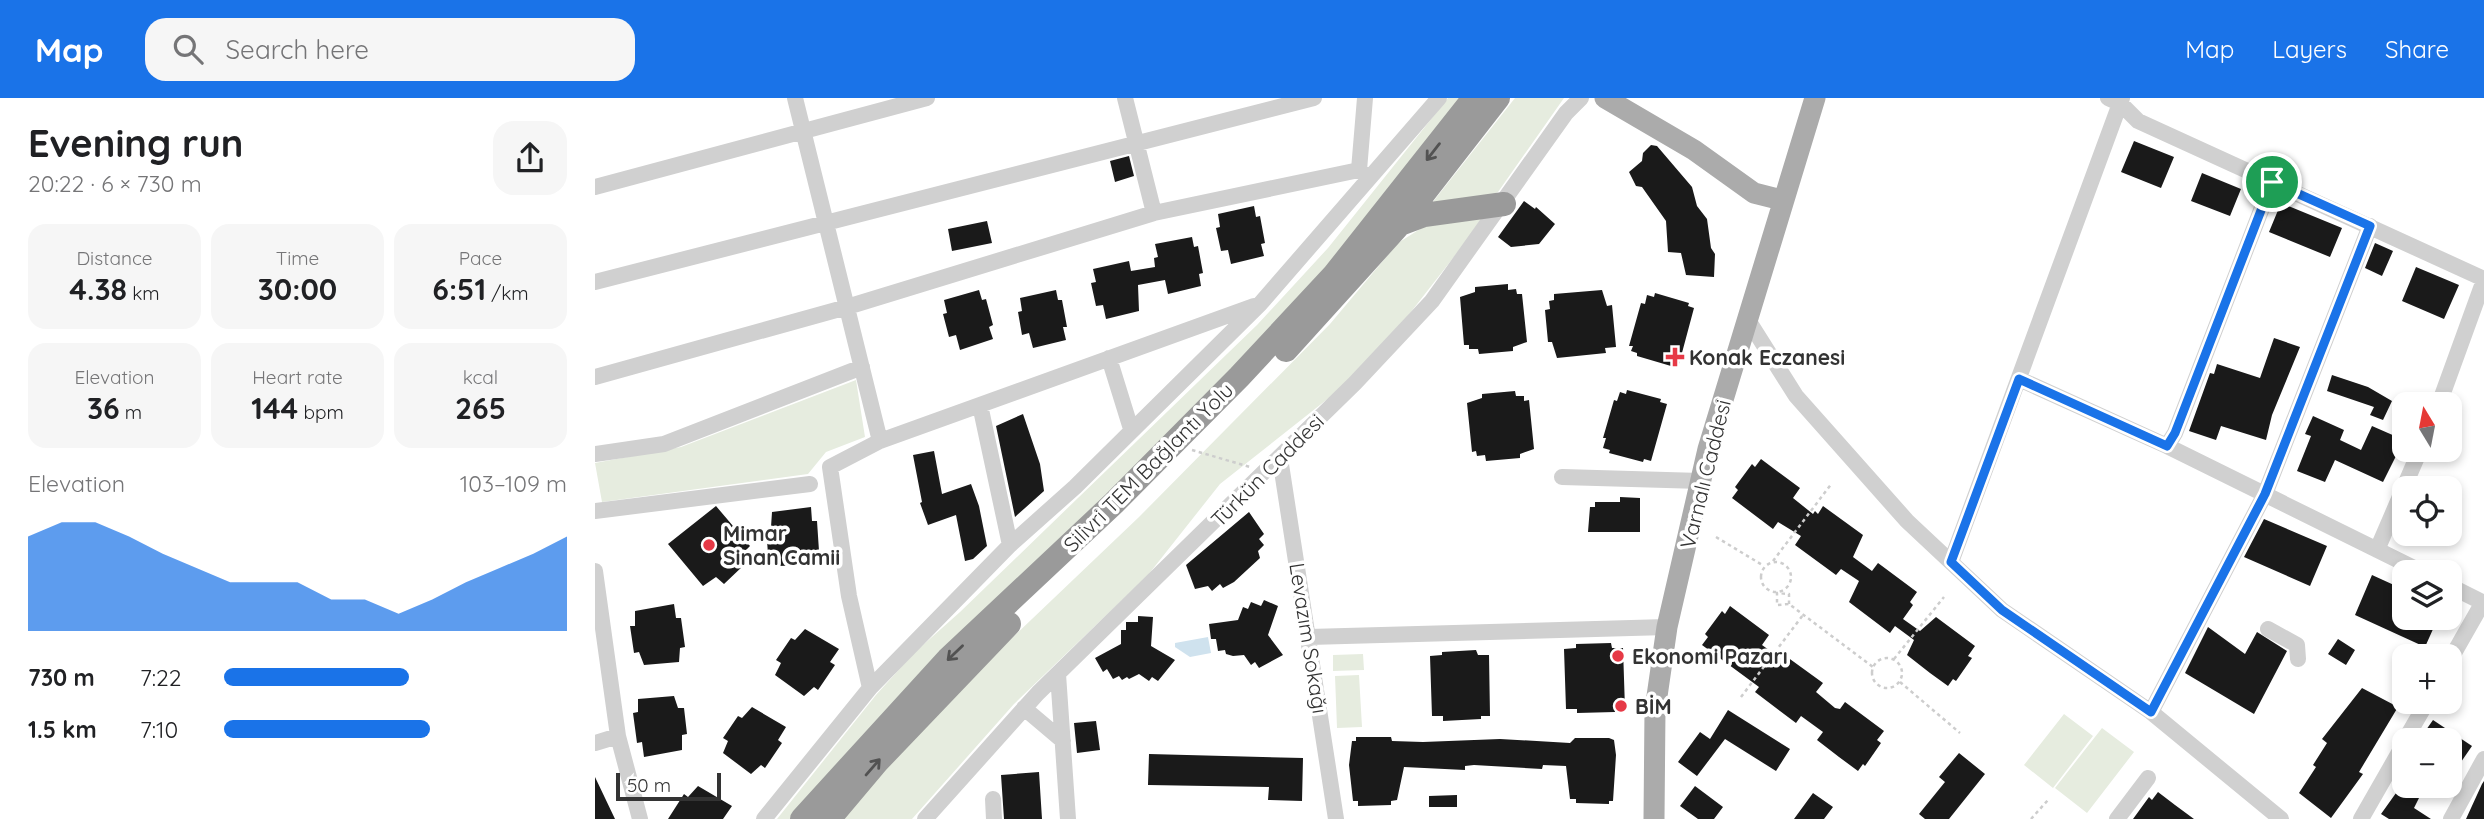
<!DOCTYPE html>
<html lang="en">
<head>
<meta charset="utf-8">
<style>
  :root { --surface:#fff; --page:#f6f6f6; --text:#202124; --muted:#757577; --accent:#1a73e8 }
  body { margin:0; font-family:Quicksand,sans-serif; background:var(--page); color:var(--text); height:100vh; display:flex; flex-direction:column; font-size:26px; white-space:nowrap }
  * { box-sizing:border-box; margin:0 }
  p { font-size:23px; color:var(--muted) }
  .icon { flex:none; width:38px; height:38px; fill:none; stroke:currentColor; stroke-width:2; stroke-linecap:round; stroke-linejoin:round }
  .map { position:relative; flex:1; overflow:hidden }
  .sheet { display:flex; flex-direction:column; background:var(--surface); width:595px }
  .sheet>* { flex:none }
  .needle { width:46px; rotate:350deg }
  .buttons { position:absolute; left:1797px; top:294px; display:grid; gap:14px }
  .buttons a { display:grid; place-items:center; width:70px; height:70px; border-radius:14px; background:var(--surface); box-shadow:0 4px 10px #0003; font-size:35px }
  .scale { position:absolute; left:21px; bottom:18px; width:105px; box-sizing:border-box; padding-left:7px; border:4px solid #333; border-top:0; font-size:19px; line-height:24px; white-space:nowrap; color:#333; -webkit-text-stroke:5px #fff; paint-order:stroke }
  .pin { position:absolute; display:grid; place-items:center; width:60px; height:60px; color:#fff; margin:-30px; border:4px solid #fff; border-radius:50%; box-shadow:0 2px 7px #0007 }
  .round { display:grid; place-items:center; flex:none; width:74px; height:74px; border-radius:21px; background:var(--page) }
  .headline { display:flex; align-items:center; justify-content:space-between; height:119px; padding:0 28px }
  h1 { font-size:38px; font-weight:800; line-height:52px }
  .metrics { display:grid; grid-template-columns:repeat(3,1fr); gap:10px; height:119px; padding:7px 28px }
  .metrics div { display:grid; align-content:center; border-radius:18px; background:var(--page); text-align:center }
  .metrics b { font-size:30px; font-weight:800 }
  .metrics small { font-size:19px; font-weight:400 }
  .metrics p { font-size:19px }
  .chart { height:196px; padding:14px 28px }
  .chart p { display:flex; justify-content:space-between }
  .chart svg { width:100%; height:126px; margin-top:7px; fill:var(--accent); opacity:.7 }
  ul { padding:0 28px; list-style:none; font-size:23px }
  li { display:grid; grid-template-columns:112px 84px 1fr; align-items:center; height:52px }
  li i { height:18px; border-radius:9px; background:var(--accent) }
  header { display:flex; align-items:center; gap:42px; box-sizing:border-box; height:98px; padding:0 35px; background:var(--accent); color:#fff }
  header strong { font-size:33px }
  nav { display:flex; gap:38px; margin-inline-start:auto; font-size:24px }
  .search { width:490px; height:63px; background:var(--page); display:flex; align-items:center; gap:18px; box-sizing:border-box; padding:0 24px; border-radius:21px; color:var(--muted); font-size:26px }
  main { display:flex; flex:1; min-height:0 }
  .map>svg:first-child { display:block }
  .green { fill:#e6ecdf }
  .water { fill:#cfe2ee }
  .building { fill:#1a1a1a }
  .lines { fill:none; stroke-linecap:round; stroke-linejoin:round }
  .path { stroke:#cdcdcd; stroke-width:2.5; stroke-dasharray:3.5 3.5; stroke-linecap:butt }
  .minor { stroke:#d0d0d0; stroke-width:16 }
  .major { stroke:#ababab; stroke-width:21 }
  .highway { stroke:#9a9a9a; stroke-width:24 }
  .oneway { stroke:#525252 }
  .route-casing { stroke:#fff; stroke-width:14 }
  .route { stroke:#1a73e8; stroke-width:9 }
  .poi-dot { fill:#e63946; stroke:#fff; stroke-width:2.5 }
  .labels { text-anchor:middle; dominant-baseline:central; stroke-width:7; stroke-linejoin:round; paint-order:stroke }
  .poi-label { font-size:21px; font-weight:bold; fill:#333; stroke:#fff; text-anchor:start }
  .street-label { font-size:21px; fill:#333; stroke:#fff }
</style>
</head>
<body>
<header>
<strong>Map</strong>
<div class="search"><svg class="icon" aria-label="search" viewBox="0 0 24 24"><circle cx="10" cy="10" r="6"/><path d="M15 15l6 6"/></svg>Search here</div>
<nav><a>Map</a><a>Layers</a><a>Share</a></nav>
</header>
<main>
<section class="sheet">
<div class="headline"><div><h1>Evening run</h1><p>20:22 · 6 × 730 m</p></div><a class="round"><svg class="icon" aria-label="share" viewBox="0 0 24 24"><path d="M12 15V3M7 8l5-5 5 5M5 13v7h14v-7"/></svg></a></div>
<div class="metrics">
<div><p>Distance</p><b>4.38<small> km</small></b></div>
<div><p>Time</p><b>30:00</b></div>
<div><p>Pace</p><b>6:51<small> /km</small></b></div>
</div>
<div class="metrics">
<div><p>Elevation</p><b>36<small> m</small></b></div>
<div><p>Heart rate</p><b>144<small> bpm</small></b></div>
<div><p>kcal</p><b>265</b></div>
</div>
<div class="chart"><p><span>Elevation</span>103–109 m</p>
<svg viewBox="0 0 160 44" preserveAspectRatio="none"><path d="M0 44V11L10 6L20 6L30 11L40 17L50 22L60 27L70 27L80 27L90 33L100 33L110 38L120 33L130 27L140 22L150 17L160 11V44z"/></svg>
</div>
<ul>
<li><b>730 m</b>7:22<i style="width:54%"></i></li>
<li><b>1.5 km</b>7:10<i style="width:60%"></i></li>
</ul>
</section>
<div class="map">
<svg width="1889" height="721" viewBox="0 0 1889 721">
  <rect width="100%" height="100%" fill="#fff"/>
  <path class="green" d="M853 0H868L718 189 199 721H182L281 597 319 555 365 514 662 227 733 150Z
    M920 0H969L903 94 888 101 837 105Z
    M882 117 887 123 790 247 749 288 625 386 553 477 419 606 317 721H246L354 600 544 419 735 226 803 145 836 124Z
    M261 282 270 339 231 354 213 376 7 404 0 365 86 349Z
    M768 556 769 572 738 573V557Z
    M764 577 767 629 742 630 740 578Z
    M1469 616 1498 638 1458 690 1429 667Z
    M1507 630 1539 654 1492 715 1460 690Z"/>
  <path class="water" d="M613 539 616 555 595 559 580 549V545Z"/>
  <path class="building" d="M1539 43 1579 59 1566 90 1526 74Z
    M1056 47 1062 48 1097 89 1102 108 1112 121 1116 150 1120 156 1119 179 1091 177 1086 155 1073 154 1071 123 1047 89 1041 88 1034 74 1047 63 1048 55Z
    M534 58 539 78 520 84 515 63Z
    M1607 75 1646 91 1635 118 1596 103Z
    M929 103 940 111 941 109 960 126 944 146 916 149 903 139Z
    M1686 105 1747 130 1735 159 1674 134Z
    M659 108 661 119 665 118 670 145 666 146 669 158 636 166 633 152 626 153 621 130 625 129 623 116Z
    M392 123 397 145 357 153 353 131Z
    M597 139 599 149 603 148 608 175 604 176 606 188 573 196 570 182 543 187 544 213 511 221 508 207 501 208 496 185 501 184 498 171 534 163 536 173 560 169 559 160 563 159 560 146Z
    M1780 145 1798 153 1787 178 1770 170Z
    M1821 169 1864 187 1849 221 1807 203Z
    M913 186V192L921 191 922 196H927L932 244 918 249V253L884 256 883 251H874V247H869L865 199 880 194V189Z
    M384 192 387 202 391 201 398 227 394 229 398 241 365 252 361 237 354 239 348 216 352 215 349 202Z
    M461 192 463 202H467L472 229H468L471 242 438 250 434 235 427 237 423 214 427 213 425 200Z
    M1007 192 1012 208 1017 207 1021 249 1010 250 1011 255 962 260 957 244H953L950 212 955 211 954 203 959 202V196Z
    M1060 195 1094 205 1093 208 1099 210 1084 266 1077 264 1076 268 1042 258V255L1036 253 1038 248H1034L1046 205 1050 206 1052 197 1059 199Z
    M1679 240 1705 249 1677 317 1671 342 1626 328 1621 342 1594 333 1615 275 1619 276 1622 266 1665 280Z
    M1737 277 1773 289 1797 303 1788 322 1775 317 1779 309 1732 293Z
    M1032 292 1066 301 1065 304 1072 306 1056 363 1049 361 1048 364 1014 355 1015 352 1008 350 1011 340H1008L1019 302 1022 303 1025 294 1031 296Z
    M920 293 921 298H929V303L934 302 939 351 925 356V360L891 363 890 357 882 358 881 353 877 354 872 305 887 300V296Z
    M428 316 445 366 449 393 420 419 401 328Z
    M1718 318 1749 332 1745 342 1766 352 1777 328 1809 342 1788 384 1740 362 1730 384 1702 373 1716 338 1710 336Z
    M339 353 347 396 376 386 384 408 392 448 378 461 370 463 361 417 333 427 325 405 327 404 318 357Z
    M1166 361 1205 390 1198 400 1218 416 1220 413 1223 416 1228 408 1268 437 1258 459 1277 473 1283 465 1322 494 1315 504 1318 507 1308 521 1325 533 1341 519 1380 548 1373 558 1377 560 1361 583 1358 581 1353 588 1335 575 1312 557 1319 542 1300 528 1295 535 1254 504 1264 483 1246 471 1241 477 1200 447 1206 438 1183 424 1178 431 1137 400 1143 392 1140 389 1157 366 1160 369Z
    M1025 399 1045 400V434H993L995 409H1000V404H1025Z
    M121 408 155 448 145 458 139 459 149 467 129 486 121 479 108 488 73 446Z
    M216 409 217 423H222L224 453H219L218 467 182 468 178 455 173 456 171 429H176L177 414Z
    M654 414 669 436 664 441 669 447 663 453 665 460 639 484 628 490 625 486 617 493 613 488 600 491 591 467Z
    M1669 421 1732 448 1715 488 1649 459Z
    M1777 477 1810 492V520H1843L1830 549 1760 517Z
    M669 502 683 508 673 537 688 557 664 570 660 564 656 567 649 557 638 558 631 556 630 552 623 553 621 541H616L614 526 643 522 648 509 653 511 656 504 666 508Z
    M79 506 81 520H86L90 549 85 550 84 564 49 567 44 554 39 555 35 528H40V513Z
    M1135 508 1174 537 1167 547 1185 560 1188 556 1228 585 1221 594 1240 610 1245 611 1250 604 1289 633 1282 642 1286 645 1270 668 1268 666 1263 673 1244 659 1222 642 1228 634 1206 618 1201 625 1160 594 1164 589 1107 547 1113 539 1110 536 1127 513 1130 516Z
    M543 518 558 519 556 548 580 562 563 583 557 579 554 583 544 576 534 581 532 579 527 582 524 578 518 581 512 571 508 574 500 560 526 546V532H531V524H543Z
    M1613 529 1650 556 1662 534 1692 553 1659 616 1590 575Z
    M210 531 244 551 235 564 240 567 223 592 219 589 209 598 180 577 186 565 181 562 196 540 200 542Z
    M1743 541 1760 552 1751 567 1733 556Z
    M1016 545 1017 550H1028L1030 611H1020V614L982 615V611H971L969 551 981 550V546Z
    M881 552 883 557H894L895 618H886V621L848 623V618H837L835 558 847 557V554Z
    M1767 590 1803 609 1764 674 1768 676 1736 720 1704 695 1721 669 1718 667 1732 645 1727 641Z
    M79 598 83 610H89L92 636 87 637V652L49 659 47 644 42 645 38 615 43 614V601Z
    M157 609 191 629 183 642 187 645 170 670 166 667 156 676 128 655 133 643 128 640 143 618 147 620Z
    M1133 612 1195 651 1181 673 1130 641 1102 678 1083 664 1105 634 1115 641Z
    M1838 622 1877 648 1855 680V642H1824Z
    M501 623 505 652 482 655 479 625Z
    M761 639H796L797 643 828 644 905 641 975 645 980 640H1014L1019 642 1021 657 1018 703H1014V706L981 705V701H975L971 668 948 667 947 671 879 667 870 668V672L809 669 802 702 796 703V707L763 708V703H758L754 667 757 643H761Z
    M1364 655 1390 676 1354 721H1330L1324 716 1350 684 1344 679Z
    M554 656 708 660 707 703 673 702 674 689 553 687Z
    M444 674 447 721H409L406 677Z
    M0 679 20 721H0Z
    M1889 683V721H1871L1887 686Z
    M103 688 137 708 128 721H73L89 696 93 699Z
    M1100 688 1128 709 1119 721H1103L1085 708Z
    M1806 688H1830L1819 710 1836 721H1794L1786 716Z
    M1563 694 1580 707 1599 721H1538L1554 699 1557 702Z
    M1218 695 1238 709 1229 721H1199Z
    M862 697V709H834V698Z"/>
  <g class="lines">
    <path class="path" d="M597 352 655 369
      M1121 439 1169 468
      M1178 463 1237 385
      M1166 479a15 15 0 1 1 30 0a15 15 0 1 1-30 0Z
      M1194 506V496L1182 495V507L1194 506 1278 569
      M1277 575a15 15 0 1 1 30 0a15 15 0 1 1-30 0Z
      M1299 561 1349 499
      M1305 584 1365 635
      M1146 599 1208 517
      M1436 721 1453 702"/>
    <path class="minor" d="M200 0 285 343
      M530 0 559 115
      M770 0 764 72 771 78
      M1513 0 1526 6 1543 23 1889 181
      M0 89 332 0
      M0 184 719 0
      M1153 222 1201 298 1312 423 1407 512 1556 614 1686 721
      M514 260 536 331
      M0 279 252 209 559 115 764 72
      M1424 281 1572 348 1827 474
      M1844 306 1889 182
      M385 307 415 447
      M1572 348 1580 335 1677 84
      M0 356 69 346 267 269
      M685 360 741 721
      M967 379 1106 383
      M0 413 215 386
      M1782 452 1825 352
      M1356 464 1527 0
      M0 473 23 638 45 721
      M1855 488 1889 505
      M1673 531 1702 547 1703 561
      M714 539 1072 529
      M1855 562 1888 504
      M463 576 473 721
      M275 590 254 498 235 369 285 343 659 208
      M429 610 468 643
      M1556 614 1670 396 1775 128
      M1810 642 1832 604
      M0 645 23 638
      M398 701 399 721
      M169 721 275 590 415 447 480 389 665 206 844 0
      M330 721 443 595 760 285 837 203 971 15 986 0
      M1522 721 1553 680
      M1766 721 1810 644
      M1856 721 1889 661"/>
    <path class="major" d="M1010 0 1099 52 1159 95 1187 102
      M1059 721 1060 612 1072 529 1113 351 1220 0"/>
    <path class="highway" d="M805 126 829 117 909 106
      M691 252 805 126 903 0
      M207 721 353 561 519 405 644 279 739 177 879 0
      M234 721 282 664 414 526"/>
  </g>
  <defs><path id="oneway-shaft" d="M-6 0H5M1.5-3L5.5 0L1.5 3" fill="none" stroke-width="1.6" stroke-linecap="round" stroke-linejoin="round" transform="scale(1.75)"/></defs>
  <g class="oneway">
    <use href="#oneway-shaft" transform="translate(838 54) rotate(128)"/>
    <use href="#oneway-shaft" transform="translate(360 555) rotate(136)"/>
    <use href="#oneway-shaft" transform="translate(278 669) rotate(-49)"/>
  </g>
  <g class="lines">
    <g class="route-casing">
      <path id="route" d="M1677 84 1775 128 1670 396 1556 614 1407 512 1356 464 1424 281 1572 348 1580 335Z"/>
    </g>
    <use href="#route" class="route"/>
  </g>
  <g class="poi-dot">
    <path d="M1076.5 248.5h7v7h7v7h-7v7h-7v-7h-7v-7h7z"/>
    <circle cx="114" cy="447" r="7"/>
    <circle cx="1023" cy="558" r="7"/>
    <circle cx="1026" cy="608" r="7"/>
  </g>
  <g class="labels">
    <g class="poi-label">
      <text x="1094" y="259">Konak Eczanesi</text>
      <text x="128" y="435">Mimar<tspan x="128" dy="24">Sinan Camii</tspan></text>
      <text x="1037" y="558">Ekonomi Pazarı</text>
      <text x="1040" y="608">BİM</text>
    </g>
    <g class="street-label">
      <text transform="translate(553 369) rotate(-45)">Silivri TEM Bağlantı Yolu</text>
      <text transform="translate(672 372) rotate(-45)">Türkün Caddesi</text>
      <text transform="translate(1110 376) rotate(-76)">Varnalı Caddesi</text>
      <text transform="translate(714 540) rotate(81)">Levazım Sokağı</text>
    </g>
  </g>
</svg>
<div class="buttons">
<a><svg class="needle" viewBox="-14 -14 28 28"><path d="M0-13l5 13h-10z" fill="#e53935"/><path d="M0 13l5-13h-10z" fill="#757577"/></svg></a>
<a><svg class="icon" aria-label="locate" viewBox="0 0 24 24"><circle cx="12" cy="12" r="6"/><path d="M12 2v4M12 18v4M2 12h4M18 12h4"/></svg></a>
<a><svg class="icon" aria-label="layers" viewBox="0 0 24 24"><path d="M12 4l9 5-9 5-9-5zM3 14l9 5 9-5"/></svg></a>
<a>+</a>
<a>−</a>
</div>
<div class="scale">50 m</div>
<div class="pin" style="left:1677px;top:84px;background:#1e9e55"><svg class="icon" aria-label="arrive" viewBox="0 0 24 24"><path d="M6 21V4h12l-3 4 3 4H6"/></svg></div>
</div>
</main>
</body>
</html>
